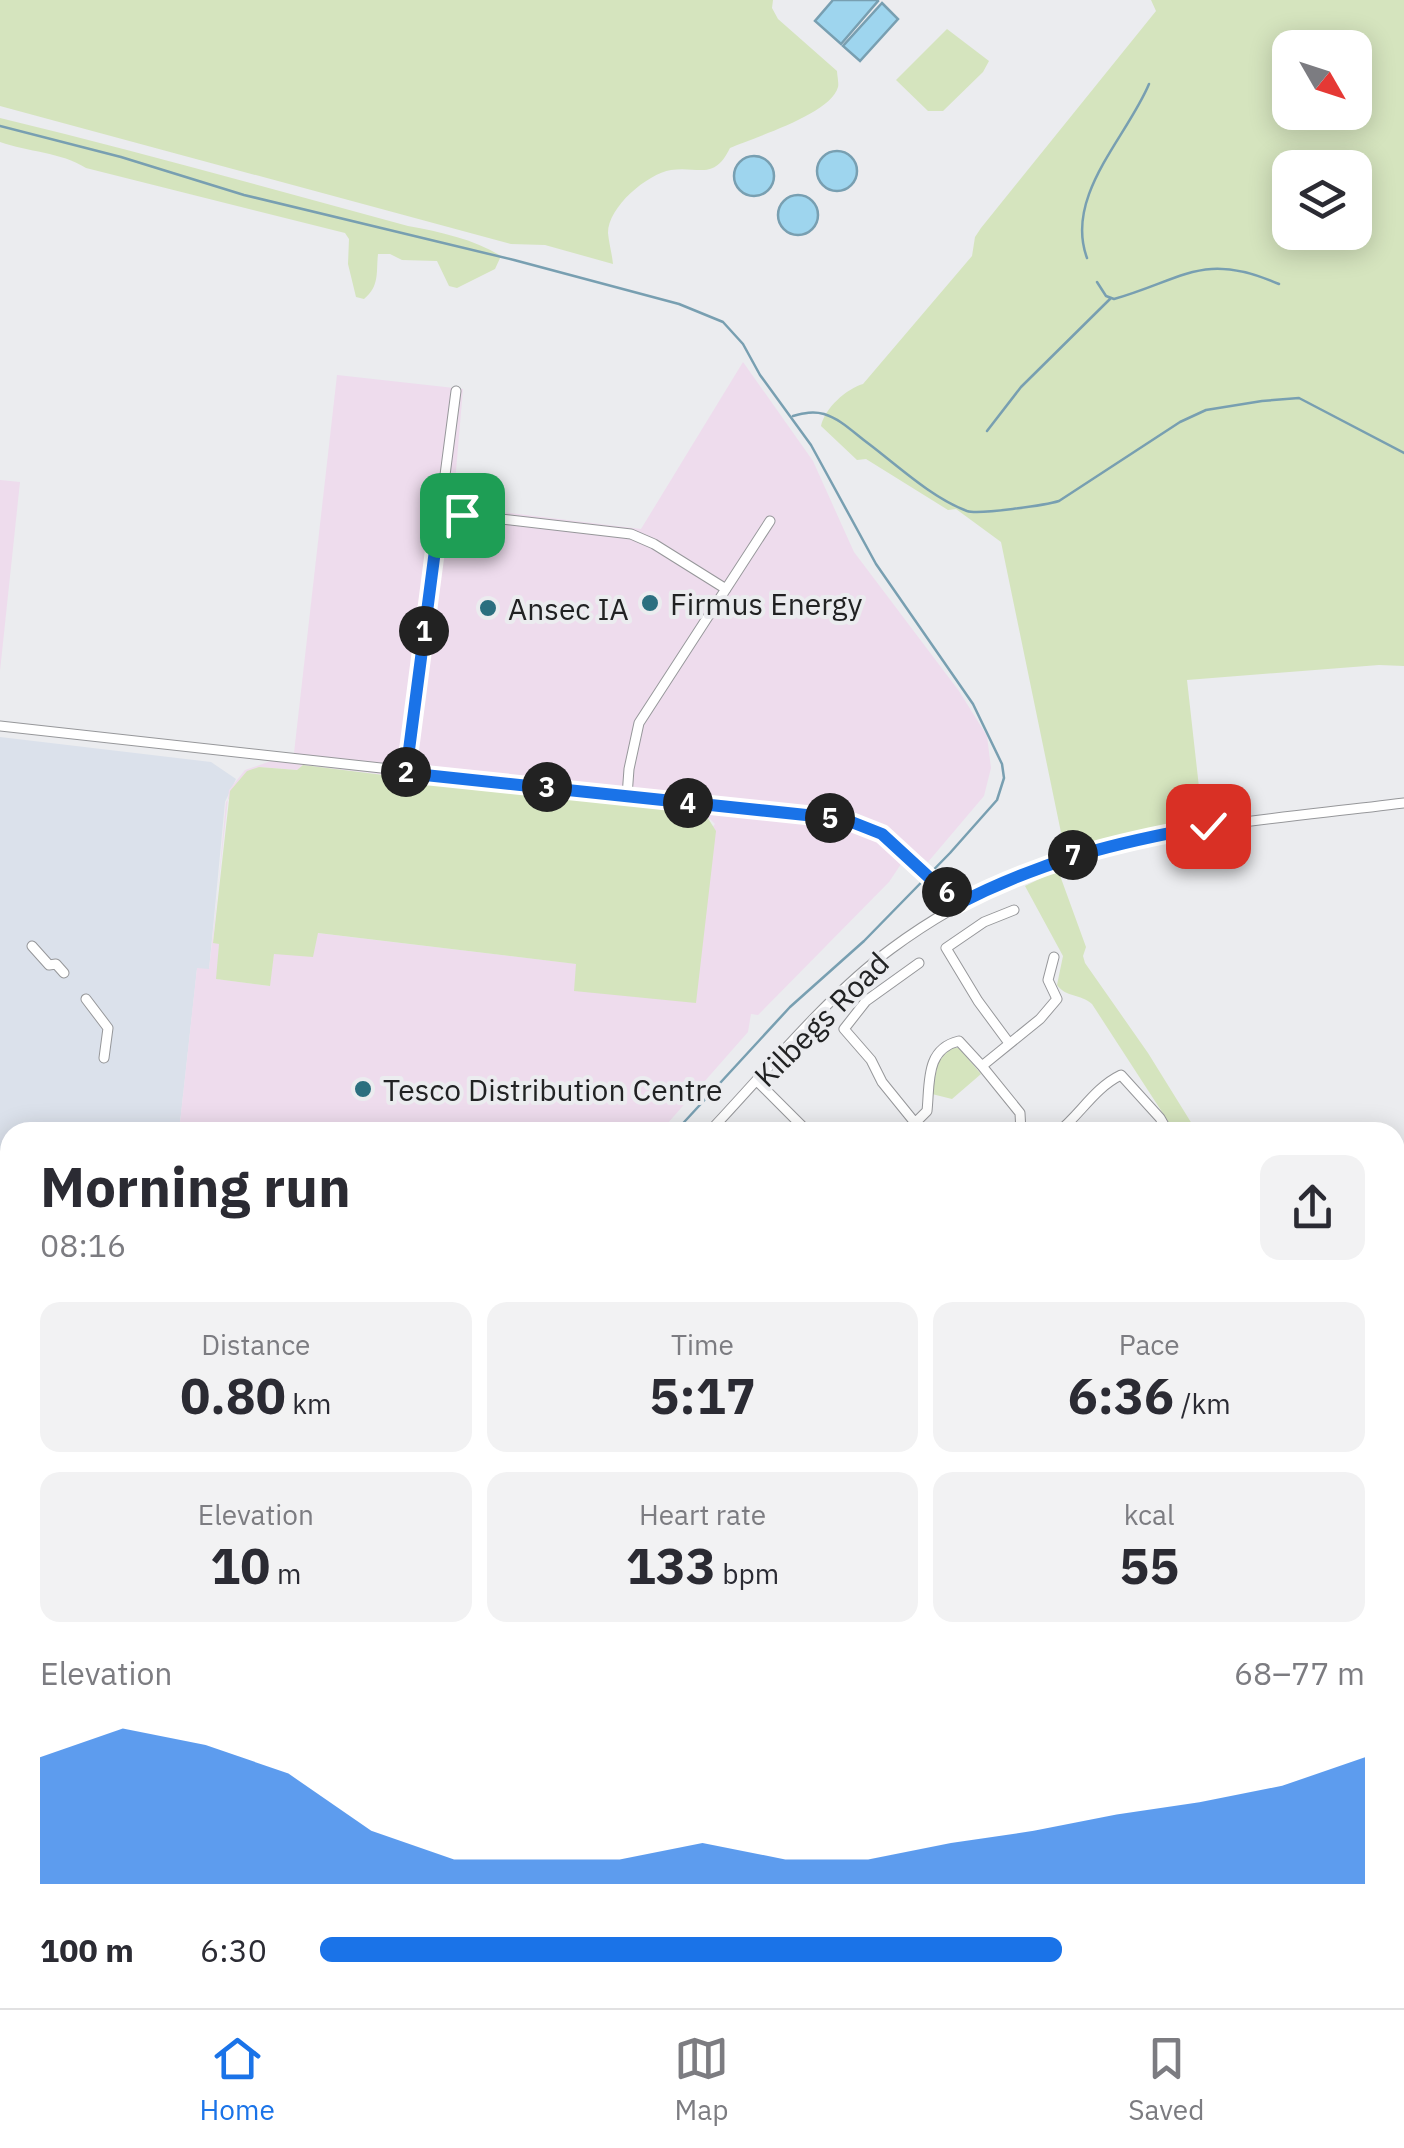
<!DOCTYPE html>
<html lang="en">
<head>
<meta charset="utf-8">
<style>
  :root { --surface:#fff; --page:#f2f2f3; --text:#2b2b33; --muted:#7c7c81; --line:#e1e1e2; --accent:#1a73e8 }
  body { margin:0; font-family:"IBM Plex Sans",sans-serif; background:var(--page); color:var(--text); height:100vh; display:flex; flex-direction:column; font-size:38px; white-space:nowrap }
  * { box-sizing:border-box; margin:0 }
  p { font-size:32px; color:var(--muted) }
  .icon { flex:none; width:55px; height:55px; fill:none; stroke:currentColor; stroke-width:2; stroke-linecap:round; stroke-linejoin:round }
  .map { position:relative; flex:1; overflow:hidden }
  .side { position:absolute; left:0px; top:1122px; width:1405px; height:888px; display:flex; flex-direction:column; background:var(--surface); border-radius:30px 30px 0 0; box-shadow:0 5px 25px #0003 }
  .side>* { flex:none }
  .needle { width:65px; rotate:129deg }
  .controls { position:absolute; left:1272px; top:30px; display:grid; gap:20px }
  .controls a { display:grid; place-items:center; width:100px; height:100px; border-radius:20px; background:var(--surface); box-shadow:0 5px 25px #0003; font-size:50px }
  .pin { position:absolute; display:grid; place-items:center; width:85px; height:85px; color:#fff; margin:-42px; border-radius:20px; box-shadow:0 5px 15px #0006 }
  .km { position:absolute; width:50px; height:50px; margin:-25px; border-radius:50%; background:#222; color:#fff; font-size:28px; line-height:50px; text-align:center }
  .round { display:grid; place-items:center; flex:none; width:105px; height:105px; border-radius:20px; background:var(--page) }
  .head { display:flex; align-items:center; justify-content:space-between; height:170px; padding:0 40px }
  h1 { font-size:55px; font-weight:700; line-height:75px }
  .figures { display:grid; grid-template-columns:repeat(3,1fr); gap:15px; height:170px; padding:10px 40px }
  .figures div { display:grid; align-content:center; border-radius:20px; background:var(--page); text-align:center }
  .figures b { font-size:50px; font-weight:700 }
  .figures small { font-size:28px; font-weight:400 }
  .figures p { font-size:28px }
  .chart { height:280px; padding:20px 40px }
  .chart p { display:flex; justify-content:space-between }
  .chart svg { width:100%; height:180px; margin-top:10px; fill:var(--accent); opacity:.7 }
  ul { padding:0 40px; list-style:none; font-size:32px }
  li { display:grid; grid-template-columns:160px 120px 1fr; align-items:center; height:75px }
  li i { height:25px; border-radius:12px; background:var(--accent) }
  .tabs { display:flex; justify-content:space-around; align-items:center; height:140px; border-top:2px solid var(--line); background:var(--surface); font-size:28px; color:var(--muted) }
  .tabs a { display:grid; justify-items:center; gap:5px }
  .tabs .on { color:var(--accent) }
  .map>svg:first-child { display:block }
  .built { fill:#dbe1eb }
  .industrial { fill:#eedced; fill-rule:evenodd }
  .green { fill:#d5e4be; fill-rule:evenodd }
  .water { fill:#9ed5ee; stroke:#789fb1; stroke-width:2.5 }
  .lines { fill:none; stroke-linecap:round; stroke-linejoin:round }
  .stream { stroke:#789fb1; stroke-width:2.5 }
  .street-casing { stroke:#96979a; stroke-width:11 }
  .highway-casing { stroke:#96979a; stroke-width:18 }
  .street { stroke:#fff; stroke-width:9 }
  .highway { stroke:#fff; stroke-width:15 }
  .rail-casing { stroke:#6e6f71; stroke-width:6 }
  .rail { stroke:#ebecef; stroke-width:2.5; stroke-dasharray:8; stroke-linecap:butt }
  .route-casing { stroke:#fff; stroke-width:20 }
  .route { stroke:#1a73e8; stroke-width:12 }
  .poi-dot { fill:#2b6f7f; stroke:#ebecef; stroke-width:4 }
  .labels { text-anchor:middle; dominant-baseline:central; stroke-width:8; stroke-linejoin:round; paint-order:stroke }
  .poi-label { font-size:30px; fill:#212223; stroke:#ebecef; text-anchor:start }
  .street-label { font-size:30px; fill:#212223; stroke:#ebecef }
</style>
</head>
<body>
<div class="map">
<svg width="1404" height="2008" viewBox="0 0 1404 2008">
  <rect width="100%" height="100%" fill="#ebecef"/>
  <path class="built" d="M0 737 211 762 236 779 225 802 209 970 197 969 179 1132H10V1299L0 1298Z"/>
  <path class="industrial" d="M743 362 813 461 854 552 959 691 987 736 991 768 984 796 928 862 911 849 889 882 758 1015 751 1014 748 1032 660 1132H179L197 968 209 969 229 790 245 770 294 753 337 375 463 389 453 506 641 529ZM303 765 629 803 706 815 715 824 575 991 577 964 317 933 274 954 269 986 217 979 219 944 213 942 226 802 259 767 297 770Z
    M0 480 20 482 0 671Z"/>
  <path class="green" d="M0 0H773L772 8 778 19 837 71C837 74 839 84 838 87 831 114 755 137 730 148 714 181 699 166 671 170 647 174 608 207 608 233 609 243 612 254 613 264L545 245 511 244 0 106Z
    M1151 0H1404V666L1379 665 1187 680 1203 823 1064 847 1001 542 956 509 948 510 866 459 857 460 821 426C825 408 846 389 863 384L972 256 975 237 981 228 1156 11ZM1290 48H1355V112H1290ZM1290 168H1355V232H1290Z
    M947 29 989 61 983 72 943 111H928L896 80Z
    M0 118C136 151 272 189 408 226 441 232 473 239 501 256L495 269 457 288 449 286 437 261 402 260 390 254H378C376 272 380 286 364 299L356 297 348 264 349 239 345 233 86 168C61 152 28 152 0 142Z
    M303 765 706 815 716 831 696 1003 574 991 576 964 318 933 313 957 274 954 270 986 216 979 219 944 213 943 230 791 247 771 259 767 297 770Z
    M1058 870 1086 947 1083 956 1085 963 1148 1053 1197 1132H1175L1092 1004C1081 994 1065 997 1057 985L1063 956 1025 886Z
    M951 1048H959L981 1074 952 1099 932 1094 938 1062Z
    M1404 1658V1813L1395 1809V1689H1400Z
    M498 2000H688L690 2008H497Z
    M696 2000H896L898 2008H698Z"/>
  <path class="water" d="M833 0H877L878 1 841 44 815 21Z
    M882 3 898 19 860 61 843 46Z
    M817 171a20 20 0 1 1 40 0a20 20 0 1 1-40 0Z
    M734 176a20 20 0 1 1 40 0a20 20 0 1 1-40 0Z
    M778 215a20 20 0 1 1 40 0a20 20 0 1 1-40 0Z"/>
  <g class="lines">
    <path class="stream" d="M0 126 121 157 244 195 514 260 679 304 723 322 743 344 760 375 811 445 876 564 973 704 1002 764 1004 778 997 800 950 853 864 941 790 1007 675 1132
      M1087 258C1064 196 1127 137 1149 84
      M1097 282 1106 296 1114 299C1184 279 1203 251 1279 284
      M793 416C804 413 813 411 824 414 841 419 855 434 869 444 898 466 932 498 967 511 979 515 1046 505 1059 501L1180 422 1206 410 1262 401 1299 398 1404 453
      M987 431 1021 387 1111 298
      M1395 1525 1404 1529
      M510 2000 511 2008"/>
    <g class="street-casing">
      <path id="street" d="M440 512 631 534 654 544 726 589
        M0 726 844 819 882 834 958 904
        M406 773 456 391
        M627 796 629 769 639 723 770 521
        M32 946 49 965 56 964 64 973
        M86 999 108 1028 104 1058
        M1009 1043 978 1001 946 948 984 922 1014 910
        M982 1066 1020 1113 1021 1132
        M757 1081 808 1132
        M916 1124 882 1082 871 1060 844 1029 866 1001 919 963
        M709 1132C765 1073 826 997 891 949 1052 829 1214 827 1404 803
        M906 1132 927 1111C930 1083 925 1049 959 1041L982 1066 1040 1019 1057 999 1048 980 1054 957
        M1058 1132C1080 1115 1094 1088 1121 1075L1160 1118 1168 1132
        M0 1354 7 1363 6 1404 0 1418
        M0 1436 10 1443
        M0 1562 10 1545
        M0 1597 10 1602
        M1395 1889 1404 1895
        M113 2008 115 2000"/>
    </g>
    <g class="highway-casing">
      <path id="highway" d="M0 1312 10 1313
        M0 1326 10 1327
        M1395 1821 1404 1825"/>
    </g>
    <use href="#street" class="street"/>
    <use href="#highway" class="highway"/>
    <g class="rail-casing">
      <path id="rail" d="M1395 1352 1404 1346
        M0 1739 10 1740"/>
    </g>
    <use href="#rail" class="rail"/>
  </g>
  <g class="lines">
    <g class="route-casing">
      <path id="route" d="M462 515 440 512 406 773 844 819 882 834 958 904C1041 861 1117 842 1208 826"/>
    </g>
    <use href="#route" class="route"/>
  </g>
  <g class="poi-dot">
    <circle cx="650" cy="603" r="10"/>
    <circle cx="488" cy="608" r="10"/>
    <circle cx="363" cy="1089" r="10"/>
  </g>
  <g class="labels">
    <g class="poi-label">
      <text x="670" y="603">Firmus Energy</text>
      <text x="508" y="608">Ansec IA</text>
      <text x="383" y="1089">Tesco Distribution Centre</text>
    </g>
    <g class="street-label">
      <text transform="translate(821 1019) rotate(-45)">Kilbegs Road</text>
    </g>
  </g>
</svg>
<div class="controls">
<a><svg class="needle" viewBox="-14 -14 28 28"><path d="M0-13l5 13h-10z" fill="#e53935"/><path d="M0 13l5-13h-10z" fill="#7c7c81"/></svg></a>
<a><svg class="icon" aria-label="layers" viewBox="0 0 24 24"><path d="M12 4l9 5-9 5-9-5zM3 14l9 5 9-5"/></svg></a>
</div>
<div class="pin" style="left:462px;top:515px;background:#1e9e55"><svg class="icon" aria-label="arrive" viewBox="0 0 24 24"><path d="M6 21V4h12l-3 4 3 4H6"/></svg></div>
<div class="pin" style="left:1208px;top:826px;background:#d93025"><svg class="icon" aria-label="check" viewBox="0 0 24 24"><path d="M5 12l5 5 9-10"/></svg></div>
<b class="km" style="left:424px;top:631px">1</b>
<b class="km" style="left:406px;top:772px">2</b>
<b class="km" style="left:547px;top:787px">3</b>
<b class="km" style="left:688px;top:803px">4</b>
<b class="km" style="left:830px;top:818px">5</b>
<b class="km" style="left:947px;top:892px">6</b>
<b class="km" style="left:1073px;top:855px">7</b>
<section class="side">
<div class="head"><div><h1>Morning run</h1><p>08:16</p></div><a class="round"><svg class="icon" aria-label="share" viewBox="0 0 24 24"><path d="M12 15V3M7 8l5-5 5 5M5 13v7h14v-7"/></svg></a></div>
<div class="figures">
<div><p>Distance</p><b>0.80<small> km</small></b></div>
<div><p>Time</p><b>5:17</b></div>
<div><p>Pace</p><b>6:36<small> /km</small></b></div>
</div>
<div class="figures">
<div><p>Elevation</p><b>10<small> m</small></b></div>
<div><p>Heart rate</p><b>133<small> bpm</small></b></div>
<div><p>kcal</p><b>55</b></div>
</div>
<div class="chart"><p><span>Elevation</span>68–77 m</p>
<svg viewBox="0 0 160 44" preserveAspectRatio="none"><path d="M0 44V13L10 6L20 10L30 17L40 31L50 38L60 38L70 38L80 34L90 38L100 38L110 34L120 31L130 27L140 24L150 20L160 13V44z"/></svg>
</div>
<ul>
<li><b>100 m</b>6:30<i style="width:71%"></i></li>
</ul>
</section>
</div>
<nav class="tabs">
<a class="on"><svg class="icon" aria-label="home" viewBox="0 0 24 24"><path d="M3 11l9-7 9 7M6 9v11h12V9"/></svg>Home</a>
<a><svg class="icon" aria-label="map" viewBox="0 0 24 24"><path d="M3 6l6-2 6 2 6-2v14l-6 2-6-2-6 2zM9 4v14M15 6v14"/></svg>Map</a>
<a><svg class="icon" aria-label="saved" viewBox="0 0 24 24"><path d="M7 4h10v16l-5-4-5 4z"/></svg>Saved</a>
</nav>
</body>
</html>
